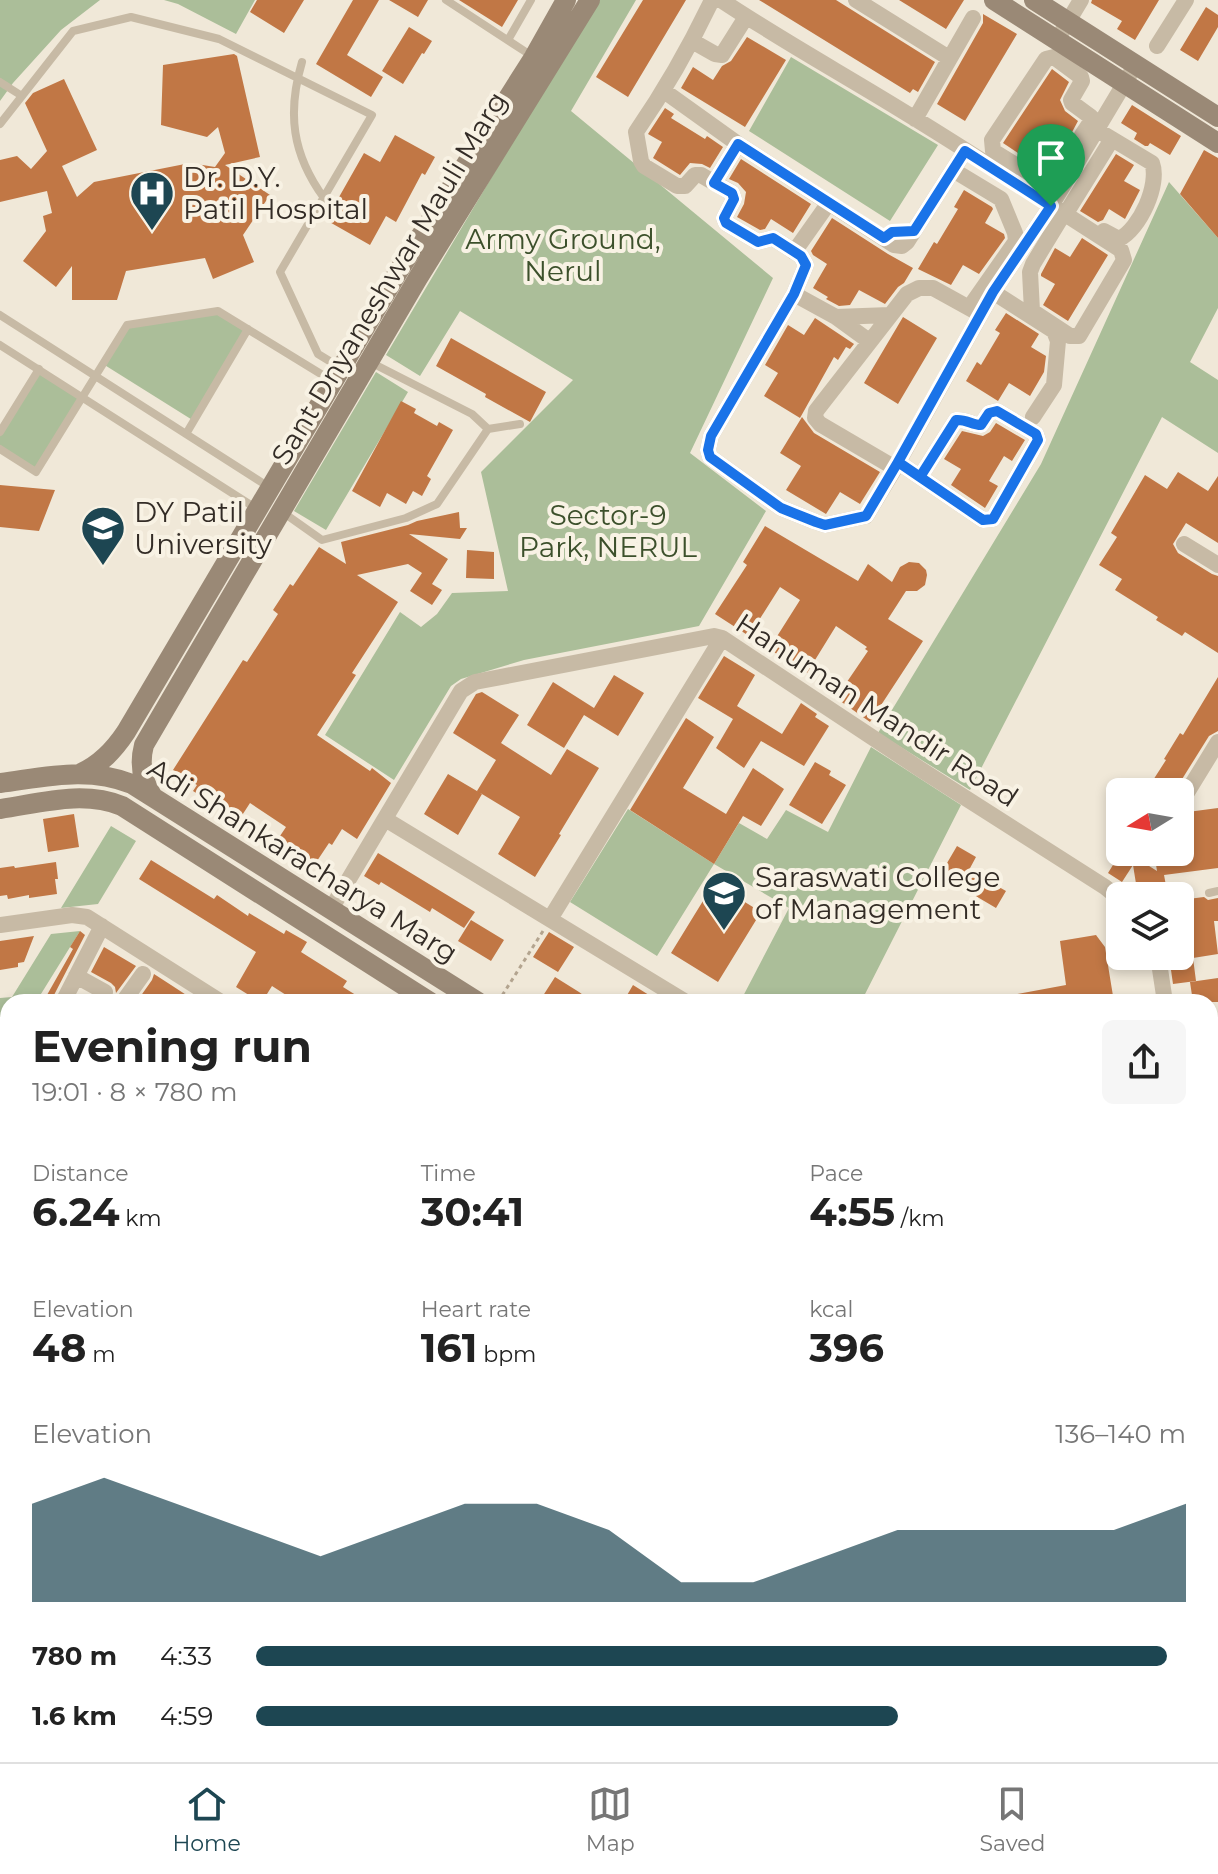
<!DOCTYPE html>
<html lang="en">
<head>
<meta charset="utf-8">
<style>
  :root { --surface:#fff; --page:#f6f6f6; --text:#222; --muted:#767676; --line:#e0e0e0; --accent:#1d4652 }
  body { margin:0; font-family:Montserrat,sans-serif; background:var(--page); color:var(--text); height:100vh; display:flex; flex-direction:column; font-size:30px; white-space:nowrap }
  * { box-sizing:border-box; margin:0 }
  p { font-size:26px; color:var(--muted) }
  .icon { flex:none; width:44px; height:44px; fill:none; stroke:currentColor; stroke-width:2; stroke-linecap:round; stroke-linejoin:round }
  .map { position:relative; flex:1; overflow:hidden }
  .details { position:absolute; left:0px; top:994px; width:1218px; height:768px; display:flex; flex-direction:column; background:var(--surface); border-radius:24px 24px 0 0; box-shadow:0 4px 12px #0003 }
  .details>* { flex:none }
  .needle { width:52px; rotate:259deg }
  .buttons { position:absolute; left:1106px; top:778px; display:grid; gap:16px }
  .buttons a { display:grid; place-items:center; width:88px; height:88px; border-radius:12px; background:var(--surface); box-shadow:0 4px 12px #0003; font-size:40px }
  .pin { position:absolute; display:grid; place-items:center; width:68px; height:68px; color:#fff; margin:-82px -34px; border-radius:50% 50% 50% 0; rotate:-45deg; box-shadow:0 0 8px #0007 }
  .pin .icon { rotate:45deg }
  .round { display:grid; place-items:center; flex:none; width:84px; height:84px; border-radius:12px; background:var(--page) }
  .head { display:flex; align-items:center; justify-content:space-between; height:136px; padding:0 32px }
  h1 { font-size:44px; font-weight:700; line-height:60px }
  .stats { display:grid; grid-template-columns:repeat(3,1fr); gap:12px; height:136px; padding:8px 32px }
  .stats div { display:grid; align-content:center }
  .stats b { font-size:40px; font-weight:700 }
  .stats small { font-size:22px; font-weight:400 }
  .stats p { font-size:22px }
  .chart { height:224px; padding:16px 32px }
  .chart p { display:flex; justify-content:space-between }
  .chart svg { width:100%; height:144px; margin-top:8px; fill:var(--accent); opacity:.7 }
  ul { padding:0 32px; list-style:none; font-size:26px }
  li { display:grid; grid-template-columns:128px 96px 1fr; align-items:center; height:60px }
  li i { height:20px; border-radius:10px; background:var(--accent) }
  .tabs { display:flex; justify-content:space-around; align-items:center; height:112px; border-top:2px solid var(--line); background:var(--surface); font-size:22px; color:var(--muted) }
  .tabs a { display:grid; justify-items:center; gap:4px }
  .tabs .selected { color:var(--accent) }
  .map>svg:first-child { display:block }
  .green { fill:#abbe99 }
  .building { fill:#c17745 }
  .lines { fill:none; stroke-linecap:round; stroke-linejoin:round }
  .path { stroke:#b3a48f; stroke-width:3; stroke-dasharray:4 4; stroke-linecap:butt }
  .lane { stroke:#c7baa5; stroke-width:8 }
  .street { stroke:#c7baa5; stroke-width:16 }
  .secondary { stroke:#9a8976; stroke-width:20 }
  .rail-casing { stroke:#332c26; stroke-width:8 }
  .rail { stroke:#f8f2e4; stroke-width:5; stroke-dasharray:15; stroke-linecap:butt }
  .route-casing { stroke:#fff; stroke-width:16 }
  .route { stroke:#1a73e8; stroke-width:10 }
  .labels { text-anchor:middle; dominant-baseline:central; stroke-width:8; stroke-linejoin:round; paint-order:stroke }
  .poi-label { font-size:28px; fill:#332c26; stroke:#f8f2e4; text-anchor:start }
  .park-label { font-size:28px; fill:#3c502b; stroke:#f8f2e4 }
  .street-label { font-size:28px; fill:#332c26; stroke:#f8f2e4 }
</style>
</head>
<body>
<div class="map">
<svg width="1218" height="1762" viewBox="0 0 1218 1762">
  <rect width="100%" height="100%" fill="#f0e8d8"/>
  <path class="green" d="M0 0H100L61 30 13 83 0 101Z
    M164 0H255L236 34 178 4Z
    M597 0H636L571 111 773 278 690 453 766 511 699 626 524 660 461 679 451 686 394 780 325 735 400 612 421 627 437 614 452 593 508 591 481 472 573 380 460 311 420 376 386 355Z
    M791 57 938 145 890 221 749 131Z
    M1169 182 1218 238V308L1190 362 1218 380V453L1162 417 970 790 878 733 1041 464Z
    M218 311 248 329 194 421 103 364 127 325Z
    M39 369 83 398 36 472 0 449V432Z
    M376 372 408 392 326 530 294 511Z
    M871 747 961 805 861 1002H740L789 908 714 864 657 956 570 902 628 809 714 864 739 823 767 839 786 810 828 832Z
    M111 826 136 841 98 904 61 908Z
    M80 931 36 1002H8V1046L0 1059V998L12 997 51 934Z
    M255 1754H428L423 1762H250Z"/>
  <path class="building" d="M257 0H304L284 33 250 12Z
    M353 0H379L347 55 383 77 371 97 316 64Z
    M389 0H428L418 17Z
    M459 0H518L502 27Z
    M643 0H686L628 97 596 77Z
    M759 0H836L935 62 918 92 913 89 910 93Z
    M899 0H964L946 29Z
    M1092 0H1159L1135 40 1117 29 1122 21 1091 3Z
    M1206 7 1218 15V27L1198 61 1180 50Z
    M983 14 1017 34 965 121 937 104 983 23Z
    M409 27 432 41 424 54 422 53 403 84 382 71Z
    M747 37 786 60 745 127 681 88 693 67 713 80 722 66 731 61Z
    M234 54 237 56 260 157 225 165 270 195 243 235 254 262 213 279 205 258 126 271 117 300H72V266L56 287 23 261 46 231 43 216 52 213 47 191 0 202V160L17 156 31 169 47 151 25 103 33 93 64 79 97 150 62 166 77 197 94 182 190 163 215 167 225 153 218 127 207 137 161 125 163 65Z
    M1052 69 1069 82 1060 100 1065 111 1078 121 1071 134 1075 143 1067 156 1041 140 1034 151 1024 157 1003 143Z
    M1132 105 1181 136 1170 155 1150 143 1148 146H1145L1134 139 1137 133 1121 123Z
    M665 108 674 114 671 118 705 139 707 136 723 147 710 168 702 164 690 163 680 175 653 158 662 142 648 134Z
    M395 135 435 157 425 175 422 173 396 222 386 216 370 245 326 220 364 153 380 162Z
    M1204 150 1218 158V238L1180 194Z
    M1116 154 1134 165 1124 181 1140 190 1125 219 1109 209 1103 220 1098 222 1080 211Z
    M741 159 811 204 793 233 771 219 765 229 760 230 737 217 744 204 746 192 738 183 729 179Z
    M964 190 992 207 993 209 985 223 1004 234 1005 238 979 274 963 265 951 285 918 269 934 242 937 244 958 209 954 207Z
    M832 218 888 254 913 268 904 283 898 287 885 304 859 290 850 305 839 306 826 299 828 297 813 288 827 264 813 255 811 251Z
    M1082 238 1108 255 1068 321 1043 305 1055 284 1041 276V274L1055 248 1070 257Z
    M1006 313 1039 334 1031 347 1046 356 1044 372 1030 396 1009 383 998 401 966 381 977 362 981 365 1000 333 995 330Z
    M903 317 937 338 898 404 864 383Z
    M815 318 854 344 850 349 846 347 838 360 834 357 800 418 764 396 778 373 765 365 788 325 804 335Z
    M451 338 546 392 530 422 485 397 486 394 436 366Z
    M401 401 416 409 414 413 437 426 439 422 453 430 427 476 431 479 422 496 413 491 406 504 387 493 380 507 352 491Z
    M802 417 814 433 880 472 860 504 840 492 826 514 786 490 801 466 780 453Z
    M996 423 1025 440 1012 461 1004 456 989 481 998 486 985 508 951 485 961 469 944 459 962 431 983 436 990 432Z
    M1178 472 1208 491 1218 476V543L1186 523 1173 544 1178 553 1212 574 1218 576V653L1185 632 1182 636 1156 620 1158 617 1115 590 1122 579 1099 565 1117 537 1111 533 1145 475 1167 489Z
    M0 485 55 490 39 531 0 527Z
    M459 512 460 528H467L460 539 409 534 448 559 432 584 442 590 432 605 410 591 422 573 408 564 357 575 398 602 352 673 356 675 317 735 370 771 372 768 391 783 357 839 342 829 332 845 329 843 313 867 276 842 286 827 250 803 239 820 193 791 197 785 173 770 243 660 247 662 278 614 273 610 290 584 293 586 319 547 346 564 341 542 408 525 417 521Z
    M765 526 858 581 868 564 892 582 900 567 909 562 919 563 926 570 927 575 925 585 917 591H906L888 619 923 641 870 722 836 698 868 651 865 649 867 647 836 626 807 673 769 649 800 600 780 587 749 636 715 614 747 565 743 562Z
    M467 550 494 552V579L466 578Z
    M724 656 755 675 737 706 782 734 801 703 817 714 815 717 829 726 804 766 761 741 744 768 716 748 733 719 698 698Z
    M614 675 644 693 618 736 584 715 564 748 527 725 553 682 594 708Z
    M1218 677V731L1209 736 1174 792H1155L1148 788 1166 760 1164 759 1180 733 1183 735Z
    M482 692 519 715 501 743 551 775 567 749 599 768 559 834 561 835 535 877 498 854 520 817 477 791 496 760 453 733 476 694Z
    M686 718 714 737 683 788 726 814 753 768 784 789 761 826 743 816 714 864 630 810Z
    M815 762 831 771 829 775 846 785 822 824 789 805Z
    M448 774 482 794 458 835 424 814Z
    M1218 808V868L1164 875 1168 896H1138L1133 865 1122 882 1108 873 1121 852H1127L1157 871 1154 852H1180V813Z
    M74 814 79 847 48 852 43 819Z
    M957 846 976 857 969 870 1006 891 996 908 940 875Z
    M378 853 475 912 464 928 432 908 430 912 381 882 379 885 364 876Z
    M151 860 214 899 217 895 248 916 249 913 284 934 286 930 307 942 301 952 347 981 343 987 367 1002H297L272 986 262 1002H260L236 987 256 952 139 879Z
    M56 862 58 879H55L57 894 29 898V895L8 899 7 895 0 896V868L14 866 15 868Z
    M714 883 761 912 718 982 671 953Z
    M1204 897 1208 900 1218 898V921H1214L1218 954 1193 958 1196 981 1173 984 1169 956H1180V954L1189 953 1186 926 1180 927V900Z
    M471 920 504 940 491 961 458 941Z
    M80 931 85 935 54 995 53 1002H43L73 949 70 947Z
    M549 932 574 947 558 972 533 957Z
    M1096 935 1105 947 1114 1002H1006V996L1066 985 1060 941Z
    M34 936 24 962 18 963V967L0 970V941Z
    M104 947 136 966 116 993 115 987 111 983 91 972Z
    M154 974 171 985 197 1002H148L140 997 152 980Z
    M555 977 579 992 593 1002H539Z
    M1218 978V1002H1193L1190 982Z
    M633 985 660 1002H623Z"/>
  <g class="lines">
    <path class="path" d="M498 1002 543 931"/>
    <path class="lane" d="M446 0 532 56
      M508 40 531 0
      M302 62C287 113 292 154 324 198
      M0 82 22 96
      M0 124 73 31 131 17 219 39 372 115 280 272 318 354 341 368
      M0 315 269 487
      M0 345 257 509
      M488 429 520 424
      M0 432 39 369
      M186 434 248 329
      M0 449 36 472 127 325 218 311 334 382
      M281 511 322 540 406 518 437 504 488 429 472 414 370 362
      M1209 893 1218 891
      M0 1562 8 1561"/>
    <path class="street" d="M712 0C690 46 665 90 636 132L641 161 644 166 677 186H685L695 175H701L732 193 734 199 724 218 726 223 758 242 773 238 801 256 806 265 794 294
      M721 0C784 42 850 78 914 118 984 161 1052 206 1121 250L1124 260 1079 336H1070L1032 311 1030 272 1033 264 1064 213
      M856 0 949 58
      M1057 40 1081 0
      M692 41 715 54 722 55 746 17
      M1157 46 1186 0
      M664 91 738 144 894 245 902 246 907 242 965 151
      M915 119 973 18
      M1097 130 1152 163C1160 184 1140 229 1119 239L1104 231
      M953 170 1001 199 1015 233 1016 241 969 308
      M1069 176 1043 158 1028 168 1022 169 993 151 992 140 1046 59 1054 57 1081 77 1082 81 1071 100 1072 103 1091 117 1092 120 1082 135
      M714 183 738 144
      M1068 210 1112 139
      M794 252 828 204
      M993 292 1054 331 1058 341 1054 385 1033 417
      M980 314 933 288H919L907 294 816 411 815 418 820 424 895 468 993 292 1051 206 1130 74
      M836 317 890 315
      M869 341 836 317 794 294 711 436 708 450 710 457 781 508 816 522 825 525 866 516 895 468
      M898 462 983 520 993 519 1038 440 1036 434 997 411 989 413 981 425C972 425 966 419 956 420L920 477
      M1184 544 1218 565
      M1183 799 1218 742
      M385 819 686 1002
      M331 909 461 691 475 682 714 636 722 638 920 769 1105 887 1120 899
      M550 919 722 638
      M0 925 72 915 87 917 221 1002
      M1158 956 1165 1002
      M76 976 105 992
      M66 1002 64 1000 102 926
      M123 1002 143 974
      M1210 1027 1218 1026
      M1210 1253 1218 1251
      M1210 1317 1218 1316
      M0 1337 8 1342
      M583 1754 584 1762
      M1143 1754 1144 1762
      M489 1762 496 1754"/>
    <path class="secondary" d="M994 0 1218 143
      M1034 0 1218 117
      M81 773C101 764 114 750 126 732L401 267 534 57 566 0
      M0 783C46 777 88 766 132 784L478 1002
      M153 797C142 781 139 764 144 745L418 278 590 0
      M0 809C41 803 83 790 122 806L430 1002
      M1210 1137 1218 1136
      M1210 1163 1218 1162
      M0 1473 8 1472
      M1210 1558 1218 1557
      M0 1711 8 1710
      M1210 1740 1218 1739
      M635 1754 636 1762
      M1037 1762 1100 1754"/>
    <g class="rail-casing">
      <path id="rail" d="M1210 1451 1218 1450
        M1210 1463 1218 1462
        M1210 1477 1218 1476
        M1210 1490 1218 1489
        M0 1600 8 1598
        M0 1624 8 1623
        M0 1638 8 1636"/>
    </g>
    <use href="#rail" class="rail"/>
  </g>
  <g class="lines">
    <g class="route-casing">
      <path id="route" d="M1051 206 965 151 914 231 892 232 884 238 738 144 714 183 732 193 734 199 724 218 726 223 758 242 773 238 801 256 806 265 794 294 711 436 708 450 710 457 781 508 816 522 825 525 866 516 898 462 920 477 956 420C966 419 972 425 981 425L989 413 997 411 1036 434 1038 440 993 519 983 520 898 462 993 292 1051 206"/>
    </g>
    <use href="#route" class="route"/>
  </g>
  <defs>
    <g id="hospital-pin" transform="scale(2.3)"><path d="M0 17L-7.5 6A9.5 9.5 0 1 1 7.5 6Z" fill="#1d4652" stroke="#f8f2e4"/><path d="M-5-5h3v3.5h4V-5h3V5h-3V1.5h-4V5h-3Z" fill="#fff"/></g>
    <g id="university-pin" transform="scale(2.3)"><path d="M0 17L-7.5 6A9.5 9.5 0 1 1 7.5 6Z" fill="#1d4652" stroke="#f8f2e4"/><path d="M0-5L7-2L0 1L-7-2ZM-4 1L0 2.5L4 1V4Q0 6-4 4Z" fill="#fff"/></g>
  </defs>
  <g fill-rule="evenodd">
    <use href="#hospital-pin" x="152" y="193"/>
    <use href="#university-pin" x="103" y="528"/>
    <use href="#university-pin" x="724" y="893"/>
  </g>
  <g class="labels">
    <g class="poi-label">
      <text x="183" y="177">Dr. D.Y.<tspan x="183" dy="32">Patil Hospital</tspan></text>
      <text x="134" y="512">DY Patil<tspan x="134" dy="32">University</tspan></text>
      <text x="755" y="877">Saraswati College<tspan x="755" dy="32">of Management</tspan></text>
    </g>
    <g class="park-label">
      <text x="563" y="239">Army Ground,<tspan x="563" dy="32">Nerul</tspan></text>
      <text x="608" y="515">Sector-9<tspan x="608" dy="32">Park, NERUL</tspan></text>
    </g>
    <g class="street-label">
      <text transform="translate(389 278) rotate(-59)">Sant Dnyaneshwar Mauli Marg</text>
      <text transform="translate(877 710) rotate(33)">Hanuman Mandir Road</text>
      <text transform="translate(303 860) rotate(32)">Adi Shankaracharya Marg</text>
    </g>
  </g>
</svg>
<div class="buttons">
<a><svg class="needle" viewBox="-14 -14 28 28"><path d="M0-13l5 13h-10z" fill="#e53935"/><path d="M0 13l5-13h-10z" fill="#767676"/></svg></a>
<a><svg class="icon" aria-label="layers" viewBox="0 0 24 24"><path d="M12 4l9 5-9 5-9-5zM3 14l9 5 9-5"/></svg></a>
</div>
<div class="pin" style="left:1051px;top:206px;background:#1e9e55"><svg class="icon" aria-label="arrive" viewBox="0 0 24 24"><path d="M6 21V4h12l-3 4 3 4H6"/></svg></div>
<section class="details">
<div class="head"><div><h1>Evening run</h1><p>19:01 · 8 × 780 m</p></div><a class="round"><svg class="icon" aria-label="share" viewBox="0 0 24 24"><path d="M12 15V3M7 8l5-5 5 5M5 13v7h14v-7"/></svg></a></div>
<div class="stats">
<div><p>Distance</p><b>6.24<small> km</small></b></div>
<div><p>Time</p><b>30:41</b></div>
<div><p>Pace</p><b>4:55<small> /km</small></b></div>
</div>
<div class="stats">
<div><p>Elevation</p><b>48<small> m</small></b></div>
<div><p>Heart rate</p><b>161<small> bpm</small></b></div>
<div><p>kcal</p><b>396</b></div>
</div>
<div class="chart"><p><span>Elevation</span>136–140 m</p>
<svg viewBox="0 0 160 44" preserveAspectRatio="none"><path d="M0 44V14L10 6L20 14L30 22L40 30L50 22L60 14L70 14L80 22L90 38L100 38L110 30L120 22L130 22L140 22L150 22L160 14V44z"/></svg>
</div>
<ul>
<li><b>780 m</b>4:33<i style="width:98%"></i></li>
<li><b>1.6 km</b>4:59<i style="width:69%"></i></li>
</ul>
</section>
</div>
<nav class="tabs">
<a class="selected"><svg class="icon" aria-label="home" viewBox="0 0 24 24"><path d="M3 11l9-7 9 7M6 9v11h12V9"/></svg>Home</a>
<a><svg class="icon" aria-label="map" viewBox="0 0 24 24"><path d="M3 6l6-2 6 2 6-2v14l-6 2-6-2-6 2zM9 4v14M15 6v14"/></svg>Map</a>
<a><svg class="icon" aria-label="saved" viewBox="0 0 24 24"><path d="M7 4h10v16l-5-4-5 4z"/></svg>Saved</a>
</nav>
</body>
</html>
